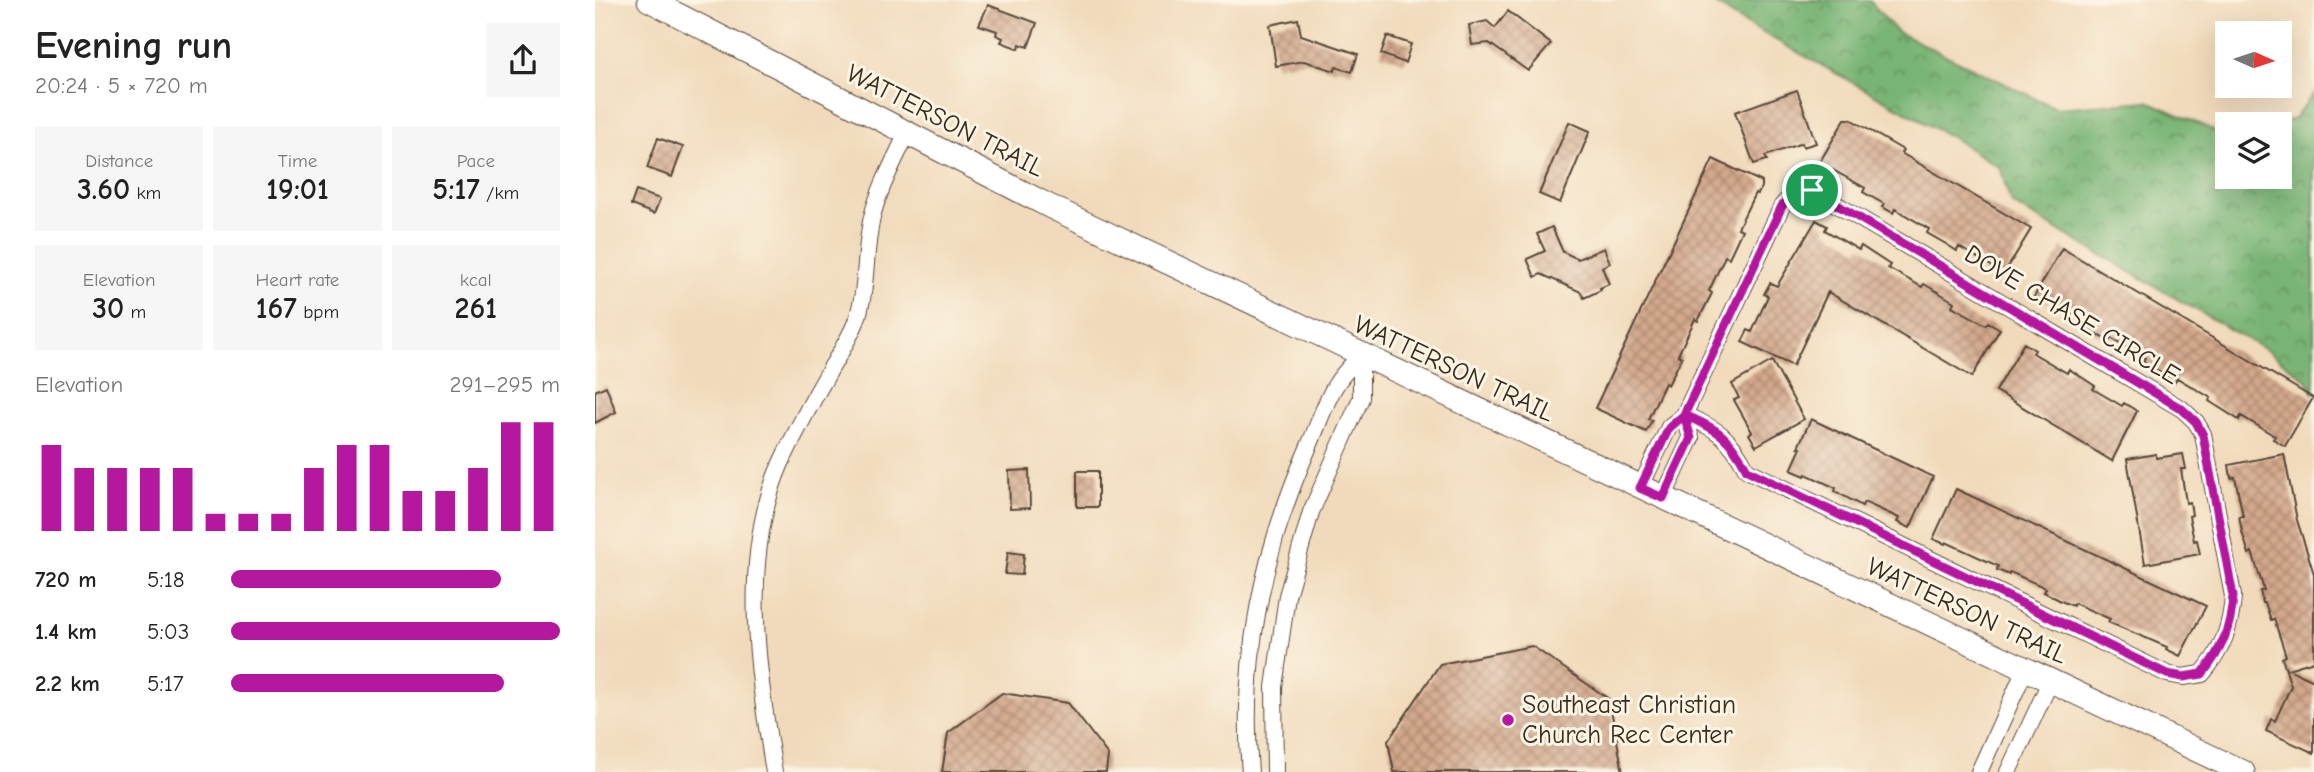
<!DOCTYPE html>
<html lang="en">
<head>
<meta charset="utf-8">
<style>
  :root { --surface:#fff; --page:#f6f6f6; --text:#222; --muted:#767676; --accent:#b5179e }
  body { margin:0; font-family:"Comic Neue",sans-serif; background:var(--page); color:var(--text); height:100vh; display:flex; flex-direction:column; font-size:26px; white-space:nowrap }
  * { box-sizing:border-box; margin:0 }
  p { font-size:23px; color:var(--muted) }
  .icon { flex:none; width:38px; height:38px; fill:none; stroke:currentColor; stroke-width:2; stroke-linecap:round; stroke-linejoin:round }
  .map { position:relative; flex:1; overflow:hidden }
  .side { display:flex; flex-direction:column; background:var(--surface); width:595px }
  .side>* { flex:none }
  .needle { width:46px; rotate:93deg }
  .tools { position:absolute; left:1620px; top:21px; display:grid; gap:14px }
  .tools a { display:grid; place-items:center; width:77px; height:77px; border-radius:0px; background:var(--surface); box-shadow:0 7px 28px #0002; font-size:35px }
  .pin { position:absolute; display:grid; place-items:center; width:60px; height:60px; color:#fff; margin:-30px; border:4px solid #fff; border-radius:50%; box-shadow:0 2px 7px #0007 }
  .round { display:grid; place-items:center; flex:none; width:74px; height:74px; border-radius:0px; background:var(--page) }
  .overview { display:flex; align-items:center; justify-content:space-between; height:119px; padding:0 35px }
  h1 { font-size:38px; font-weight:700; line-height:52px }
  .figures { display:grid; grid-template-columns:repeat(3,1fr); gap:10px; height:119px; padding:7px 35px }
  .figures div { display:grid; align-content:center; border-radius:0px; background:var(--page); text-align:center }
  .figures b { font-size:30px; font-weight:700 }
  .figures small { font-size:19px; font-weight:400 }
  .figures p { font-size:19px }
  .chart { height:196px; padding:14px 35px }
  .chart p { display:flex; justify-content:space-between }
  .chart svg { width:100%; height:126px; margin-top:7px; stroke:var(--accent); stroke-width:6 }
  ul { padding:0 35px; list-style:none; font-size:23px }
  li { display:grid; grid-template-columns:112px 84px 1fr; align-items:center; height:52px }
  li i { height:18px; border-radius:9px; background:var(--accent) }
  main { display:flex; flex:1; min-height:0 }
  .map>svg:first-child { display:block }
  .forest { fill:url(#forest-crowns); stroke:#5a6f49; stroke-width:2 }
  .building { fill:url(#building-cross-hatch) }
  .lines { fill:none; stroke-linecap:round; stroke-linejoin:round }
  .street-casing { stroke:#564436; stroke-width:18 }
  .secondary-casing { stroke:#564436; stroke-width:25 }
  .street { stroke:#fff; stroke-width:16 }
  .secondary { stroke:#fff; stroke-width:23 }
  .route-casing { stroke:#fff; stroke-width:14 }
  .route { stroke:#b5179e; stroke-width:9 }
  .poi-dot { fill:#b5179e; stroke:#fcf5e5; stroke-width:2.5 }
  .labels { text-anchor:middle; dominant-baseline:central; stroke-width:6; stroke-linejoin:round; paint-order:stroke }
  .street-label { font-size:26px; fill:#3b2a1e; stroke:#fcf5e5 }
  .poi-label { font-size:26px; fill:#3b2a1e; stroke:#fcf5e5; text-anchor:start }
</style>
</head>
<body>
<main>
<section class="side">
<div class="overview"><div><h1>Evening run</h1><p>20:24 · 5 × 720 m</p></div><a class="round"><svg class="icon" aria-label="share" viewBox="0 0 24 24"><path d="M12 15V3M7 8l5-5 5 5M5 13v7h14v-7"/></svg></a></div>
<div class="figures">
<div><p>Distance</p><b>3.60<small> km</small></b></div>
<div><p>Time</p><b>19:01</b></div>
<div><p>Pace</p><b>5:17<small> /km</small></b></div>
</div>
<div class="figures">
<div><p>Elevation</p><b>30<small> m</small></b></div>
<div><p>Heart rate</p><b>167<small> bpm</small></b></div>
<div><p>kcal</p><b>261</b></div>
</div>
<div class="chart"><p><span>Elevation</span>291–295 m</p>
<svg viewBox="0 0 160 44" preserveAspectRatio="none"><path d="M5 44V14M15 44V22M25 44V22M35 44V22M45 44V22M55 44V38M65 44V38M75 44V38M85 44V22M95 44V14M105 44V14M115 44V30M125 44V30M135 44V22M145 44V6M155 44V6"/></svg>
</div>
<ul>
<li><b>720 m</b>5:18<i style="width:82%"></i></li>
<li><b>1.4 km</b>5:03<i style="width:100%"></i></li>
<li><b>2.2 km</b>5:17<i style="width:83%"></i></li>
</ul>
</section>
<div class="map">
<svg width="1719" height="772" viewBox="0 0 1719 772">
  <defs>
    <pattern id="forest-crowns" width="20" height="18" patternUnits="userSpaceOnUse" patternTransform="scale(1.75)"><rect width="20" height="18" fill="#78b474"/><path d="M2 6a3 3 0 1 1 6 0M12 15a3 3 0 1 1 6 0" fill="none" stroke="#64935f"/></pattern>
    <pattern id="building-cross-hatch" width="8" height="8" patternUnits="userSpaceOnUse" patternTransform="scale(1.75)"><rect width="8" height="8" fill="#d3a88c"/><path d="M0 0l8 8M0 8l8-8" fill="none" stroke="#ac8972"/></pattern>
  </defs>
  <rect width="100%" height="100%" fill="#fcf5e5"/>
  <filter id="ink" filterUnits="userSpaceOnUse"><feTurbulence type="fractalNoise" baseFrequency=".0143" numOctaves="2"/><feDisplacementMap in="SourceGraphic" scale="14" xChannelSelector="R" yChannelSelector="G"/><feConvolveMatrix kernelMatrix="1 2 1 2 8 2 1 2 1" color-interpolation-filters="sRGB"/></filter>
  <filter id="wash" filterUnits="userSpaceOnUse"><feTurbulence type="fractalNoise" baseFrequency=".00686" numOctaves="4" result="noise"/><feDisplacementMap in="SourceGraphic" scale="28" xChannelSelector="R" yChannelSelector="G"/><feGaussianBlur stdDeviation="1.57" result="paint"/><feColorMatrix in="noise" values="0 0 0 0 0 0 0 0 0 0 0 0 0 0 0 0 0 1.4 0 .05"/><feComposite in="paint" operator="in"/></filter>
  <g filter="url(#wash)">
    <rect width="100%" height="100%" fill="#f1dabb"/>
    <path class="forest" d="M1114 0H1274L1302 32 1461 108 1553 101 1633 137V177H1685V124H1680L1699 119 1719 93V394L1712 380 1674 352 1416 203 1405 168 1363 141 1152 24Z"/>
    <g id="blocks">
      <path class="building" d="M393 5 442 23 433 47 425 44 424 49 406 42 408 38 401 35 402 31 384 25Z
        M913 11 956 44 933 71 894 43 877 45 874 25 892 21 900 28Z
        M703 19 706 35 763 54 757 72 741 67 740 71 709 61 681 66 675 25Z
        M792 36 816 44 810 63 786 54Z
        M1202 90 1221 143 1208 147 1207 143 1170 156 1172 160 1159 164 1140 112Z
        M1250 119H1255L1308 150 1306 153 1436 229 1407 277 1396 270 1398 267 1364 247 1362 251 1351 244 1332 233 1334 229 1300 209 1298 213 1287 207 1289 204 1268 192 1270 188 1236 169 1234 172 1223 165Z
        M974 122 995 131 965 203 944 194Z
        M63 138 88 147 77 177 52 168Z
        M1118 159 1167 182V187L1163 194 1160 193 1143 228 1147 230 1134 258 1130 256 1114 291 1117 293 1103 321 1100 319 1083 355 1087 357 1073 385 1070 383 1053 419 1057 420 1051 432 1000 408Z
        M41 191 65 199 59 214 36 205Z
        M1221 220 1232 226 1230 230 1264 250 1266 246 1295 265 1293 268 1327 287 1329 284 1341 291 1359 302 1357 306 1391 325 1393 322 1405 329 1377 377 1233 292 1198 366 1147 342 1153 330 1157 332 1173 296 1169 294 1175 283 1182 286Z
        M957 227 968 252 983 259 1009 248 1015 263 1007 267 1014 284 1005 288 1006 290 989 298 986 292 946 274 940 277 932 259 950 251 942 234Z
        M1467 248 1718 398 1690 446 1678 439 1680 436 1646 416 1644 420 1614 401 1616 398 1582 378 1580 382 1569 375 1548 361 1550 358 1516 338 1514 341 1503 335 1484 323 1486 319 1452 300 1450 303 1439 297Z
        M1429 343 1440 350 1438 353 1472 373 1474 369 1500 386 1498 389 1527 406 1529 403 1542 411 1517 461 1401 391Z
        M1177 361 1209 419 1161 446 1154 434 1157 432 1139 400 1144 398 1137 384Z
        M11 386 21 412 0 423V391Z
        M1216 419 1338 477 1315 528 1302 522 1304 518 1269 502 1267 506 1240 491 1241 488 1211 474 1210 476 1196 470 1206 448 1203 447Z
        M1561 454V458L1588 454 1591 469H1586L1591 503 1595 502 1597 515 1594 516 1599 541 1602 540 1605 554 1550 564 1532 459Z
        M1689 454 1702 520 1719 574V661L1693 669 1719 681V753L1671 731 1676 719 1680 721 1696 686 1687 658 1691 656 1679 619 1676 620 1670 603H1668L1665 591 1669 590 1657 552 1654 554 1647 532 1644 516H1648L1640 477 1636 478 1634 465Z
        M434 470 435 508 415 509 414 471Z
        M482 471H503V507H482Z
        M1361 489 1611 606 1585 656 1571 649 1572 647 1513 622 1515 619 1479 603 1478 606 1466 601 1449 592 1451 588 1415 572 1414 575 1402 570 1403 566 1351 542 1350 544 1338 539Z
        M413 552 429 554 427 575 410 574Z
        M937 646 1014 699 1028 772H799L793 741 845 664Z
        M407 693 473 703 513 755 511 772H347L353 733Z"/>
    </g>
  </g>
  <g filter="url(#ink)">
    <use href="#blocks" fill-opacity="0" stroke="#564436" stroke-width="2"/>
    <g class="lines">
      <g class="street-casing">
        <path id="street" d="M1217 190 1587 409 1601 422 1608 434 1638 596C1636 627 1627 651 1607 674L1588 677 1572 674 1152 470C1135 437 1123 429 1089 415L1187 206C1196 195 1202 191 1217 190Z
          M1045 488 1074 427 1089 415 1096 438 1068 498
          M179 772C163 672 144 558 186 463 201 431 218 399 236 368 245 353 254 339 261 322 273 289 269 251 277 217 284 188 300 160 312 133
          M655 772C645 658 668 550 714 446 723 426 730 401 742 383 748 373 758 364 766 355
          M680 772 679 687 692 596 716 512 766 398V355
          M1384 772 1430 670
          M1413 772 1455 682"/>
      </g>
      <g class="secondary-casing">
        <path id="secondary" d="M54 0 456 207 1648 772"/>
      </g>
      <use href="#street" class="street"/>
      <use href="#secondary" class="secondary"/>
    </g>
  </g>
  <g class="lines" filter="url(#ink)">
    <g class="route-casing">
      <path id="route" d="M1217 190C1202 191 1196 195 1187 206L1089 415 1074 428 1045 488 1068 498 1096 438 1089 415C1123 429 1135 437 1152 470L1572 674 1588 677 1607 674C1627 650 1636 627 1638 596L1608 435 1601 422 1587 409 1217 190"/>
    </g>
    <use href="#route" class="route"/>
  </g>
  <circle class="poi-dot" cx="913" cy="720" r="7"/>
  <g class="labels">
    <g class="street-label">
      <text transform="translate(350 121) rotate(27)">WATTERSON TRAIL</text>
      <text transform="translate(1477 315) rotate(31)">DOVE CHASE CIRCLE</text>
      <text transform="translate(859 369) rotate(25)">WATTERSON TRAIL</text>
      <text transform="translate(1372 611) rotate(25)">WATTERSON TRAIL</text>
    </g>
    <g class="poi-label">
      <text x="927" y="705">Southeast Christian<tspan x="927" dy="30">Church Rec Center</tspan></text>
    </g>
  </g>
</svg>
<div class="tools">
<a><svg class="needle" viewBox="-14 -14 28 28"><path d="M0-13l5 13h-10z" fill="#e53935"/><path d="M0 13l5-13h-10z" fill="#767676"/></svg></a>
<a><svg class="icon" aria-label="layers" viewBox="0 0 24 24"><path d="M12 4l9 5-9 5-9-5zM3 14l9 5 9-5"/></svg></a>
</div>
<div class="pin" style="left:1217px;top:190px;background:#1e9e55"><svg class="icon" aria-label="arrive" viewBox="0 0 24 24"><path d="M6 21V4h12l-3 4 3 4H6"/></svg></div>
</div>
</main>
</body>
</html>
